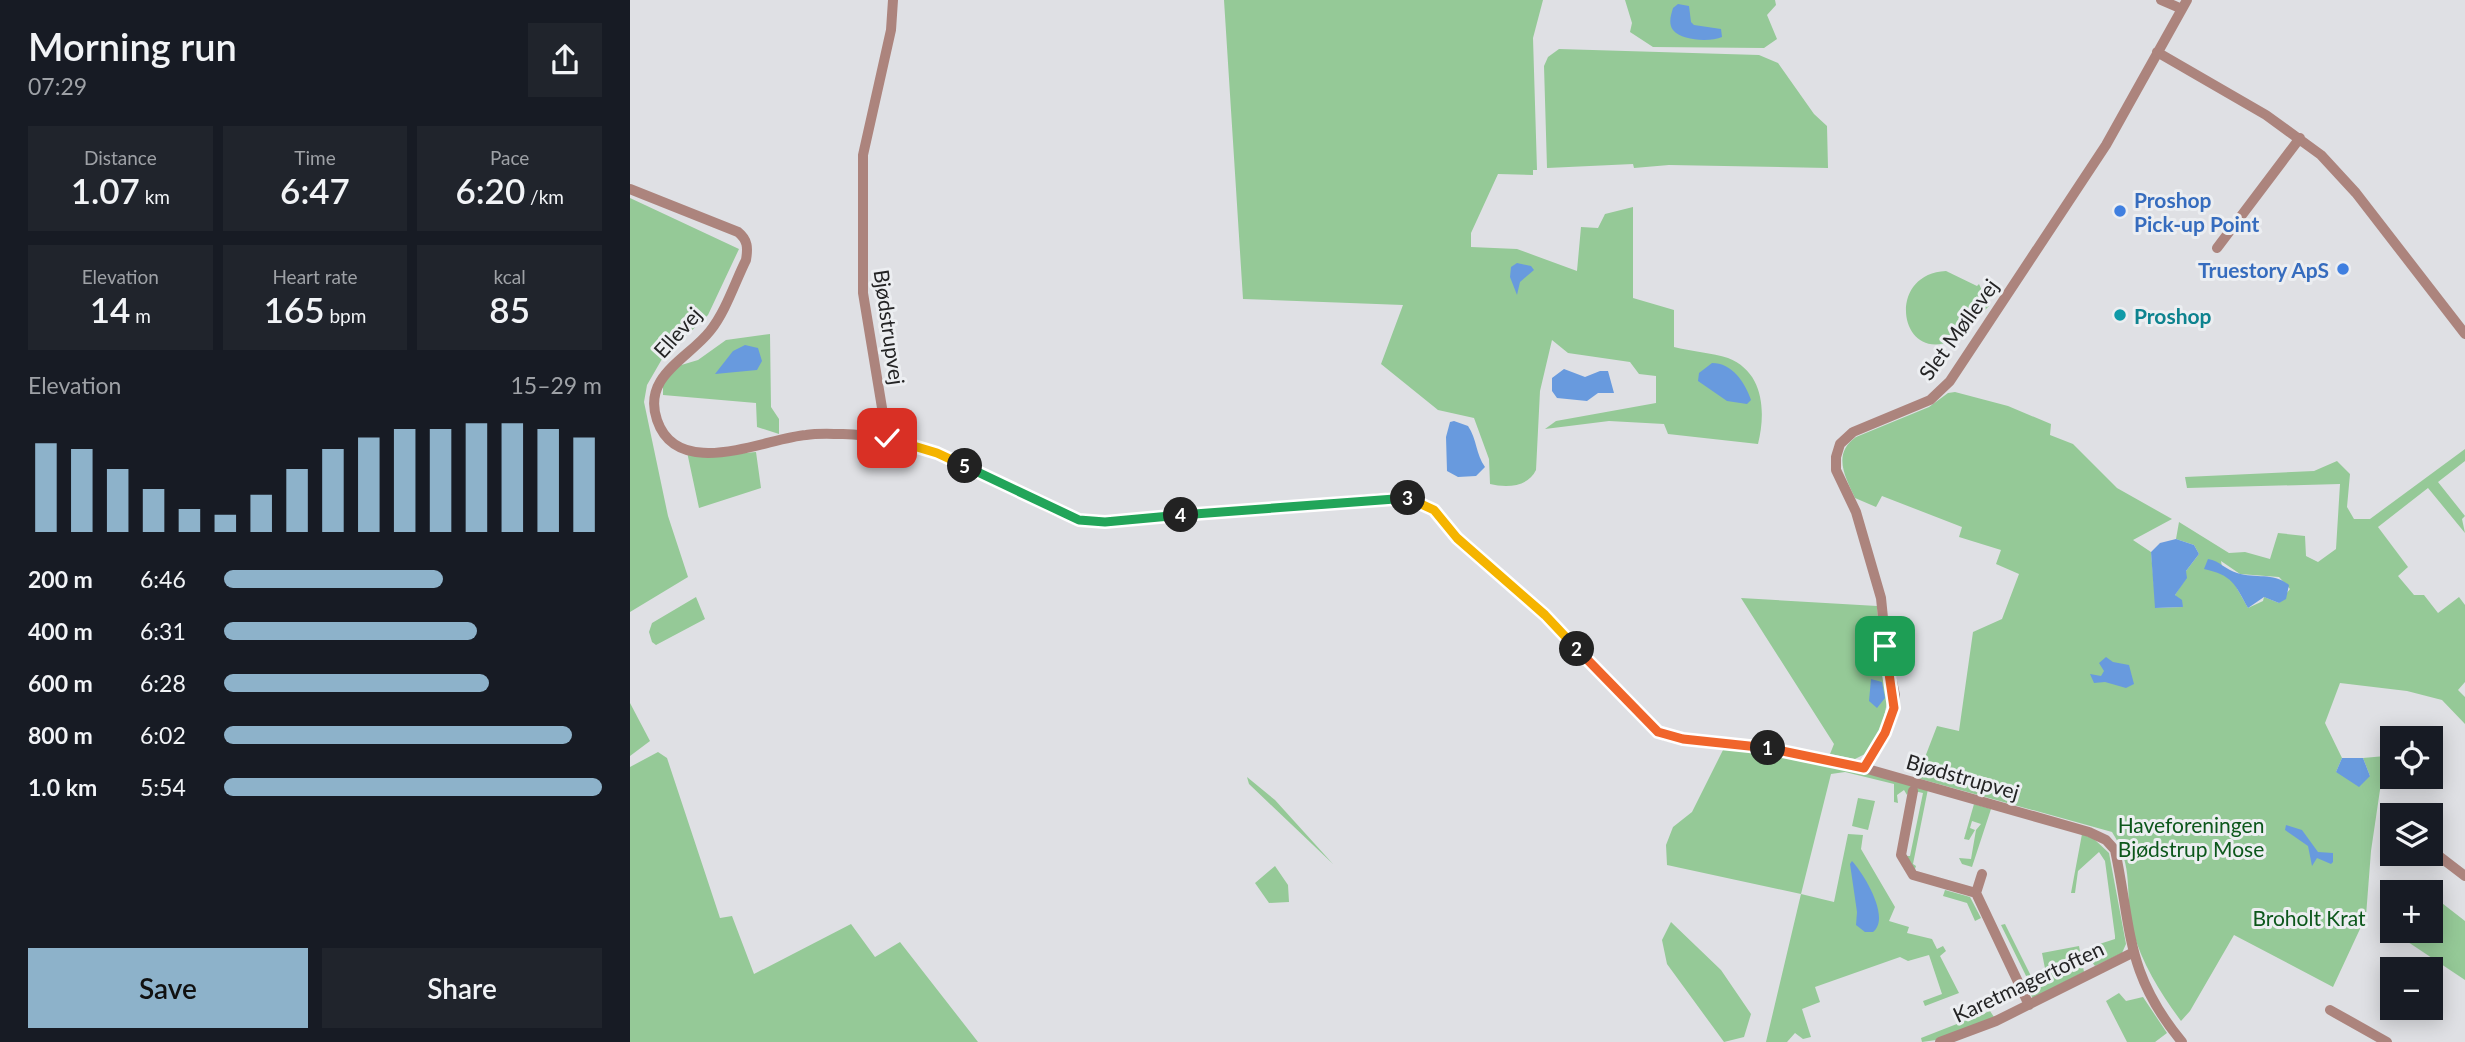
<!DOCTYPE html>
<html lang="en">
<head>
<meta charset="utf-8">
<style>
  :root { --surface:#171b24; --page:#20242c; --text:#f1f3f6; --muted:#9ea1a6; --accent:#8db2ca }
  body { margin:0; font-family:Lato,sans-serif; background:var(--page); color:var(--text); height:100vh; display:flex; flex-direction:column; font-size:26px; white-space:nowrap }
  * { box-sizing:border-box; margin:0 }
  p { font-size:23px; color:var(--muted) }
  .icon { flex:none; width:38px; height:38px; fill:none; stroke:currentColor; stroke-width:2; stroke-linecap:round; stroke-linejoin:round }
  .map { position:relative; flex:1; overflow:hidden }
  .details { display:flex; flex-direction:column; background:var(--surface); width:630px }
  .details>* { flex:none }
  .tools { position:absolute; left:1750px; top:726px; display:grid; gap:14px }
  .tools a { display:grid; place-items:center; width:63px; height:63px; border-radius:0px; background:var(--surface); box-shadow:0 4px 18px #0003; font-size:35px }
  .pin { position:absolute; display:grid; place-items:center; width:60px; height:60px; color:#fff; margin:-30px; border-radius:14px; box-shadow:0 4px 10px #0006 }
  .km { position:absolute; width:35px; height:35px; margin:-18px; border-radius:50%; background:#222; color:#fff; font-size:19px; line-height:35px; text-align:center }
  .round { display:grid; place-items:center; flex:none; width:74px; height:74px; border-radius:0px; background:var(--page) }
  .headline { display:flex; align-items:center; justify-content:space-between; height:119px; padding:0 28px }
  h1 { font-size:38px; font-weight:600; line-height:52px }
  .metrics { display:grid; grid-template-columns:repeat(3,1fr); gap:10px; height:119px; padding:7px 28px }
  .metrics div { display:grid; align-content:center; border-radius:0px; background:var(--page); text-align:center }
  .metrics b { font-size:35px; font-weight:600 }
  .metrics small { font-size:19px; font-weight:400 }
  .metrics p { font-size:19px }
  .chart { height:196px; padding:14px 28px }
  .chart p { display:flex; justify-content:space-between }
  .chart svg { width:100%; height:126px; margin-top:7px; stroke:var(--accent); stroke-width:6 }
  .button { display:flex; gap:14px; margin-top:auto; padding:14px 28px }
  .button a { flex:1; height:80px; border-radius:0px; background:var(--accent); color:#111; font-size:28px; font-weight:600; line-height:80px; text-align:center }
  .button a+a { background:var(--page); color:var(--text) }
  ul { padding:0 28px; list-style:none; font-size:23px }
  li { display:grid; grid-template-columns:112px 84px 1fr; align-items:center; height:52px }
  li i { height:18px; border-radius:9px; background:var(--accent) }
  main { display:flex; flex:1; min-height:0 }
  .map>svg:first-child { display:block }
  .green { fill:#95c997; fill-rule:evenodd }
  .water { fill:#689ade }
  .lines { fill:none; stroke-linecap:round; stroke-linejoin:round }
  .minor { stroke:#ac847d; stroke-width:10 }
  .split-1-casing { stroke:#fff; stroke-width:14 }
  .split-2-casing { stroke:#fff; stroke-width:14 }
  .split-3-casing { stroke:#fff; stroke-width:14 }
  .split-4-casing { stroke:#fff; stroke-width:14 }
  .split-5-casing { stroke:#fff; stroke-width:14 }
  .split-6-casing { stroke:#fff; stroke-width:14 }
  .split-1 { stroke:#f0652b; stroke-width:9 }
  .split-2 { stroke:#f0652b; stroke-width:9 }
  .split-3 { stroke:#f5b400; stroke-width:9 }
  .split-4 { stroke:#22a559; stroke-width:9 }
  .split-5 { stroke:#22a559; stroke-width:9 }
  .split-6 { stroke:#f5b400; stroke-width:9 }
  .shop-dot { fill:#3f7fe0; stroke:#eceef1; stroke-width:2.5 }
  .culture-dot { fill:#0f9aa8; stroke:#eceef1; stroke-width:2.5 }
  .labels { text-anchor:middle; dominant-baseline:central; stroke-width:6; stroke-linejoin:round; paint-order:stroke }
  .shop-label { font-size:21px; font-weight:bold; fill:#366cbe; stroke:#eceef1; text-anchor:start }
  .culture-label { font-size:21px; font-weight:bold; fill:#0d838f; stroke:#eceef1; text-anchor:start }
  .street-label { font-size:21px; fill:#242425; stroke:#eceef1 }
  .park-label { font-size:21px; fill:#0c571b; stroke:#eceef1 }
</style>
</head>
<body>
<main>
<section class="details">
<div class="headline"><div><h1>Morning run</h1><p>07:29</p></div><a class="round"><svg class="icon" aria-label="share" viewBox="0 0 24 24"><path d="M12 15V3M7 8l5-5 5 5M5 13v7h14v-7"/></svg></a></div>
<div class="metrics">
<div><p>Distance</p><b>1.07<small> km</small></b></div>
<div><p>Time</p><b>6:47</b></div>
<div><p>Pace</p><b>6:20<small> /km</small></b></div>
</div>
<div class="metrics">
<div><p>Elevation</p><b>14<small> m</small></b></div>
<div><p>Heart rate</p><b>165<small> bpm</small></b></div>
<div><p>kcal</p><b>85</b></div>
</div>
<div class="chart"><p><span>Elevation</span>15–29 m</p>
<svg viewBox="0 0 160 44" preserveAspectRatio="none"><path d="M5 44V13M15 44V15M25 44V22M35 44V29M45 44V36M55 44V38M65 44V31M75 44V22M85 44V15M95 44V11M105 44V8M115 44V8M125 44V6M135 44V6M145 44V8M155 44V11"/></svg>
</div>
<ul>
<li><b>200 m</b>6:46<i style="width:58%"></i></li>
<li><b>400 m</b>6:31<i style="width:67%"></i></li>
<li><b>600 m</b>6:28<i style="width:70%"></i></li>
<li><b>800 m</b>6:02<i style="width:92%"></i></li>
<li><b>1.0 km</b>5:54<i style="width:100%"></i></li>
</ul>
<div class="button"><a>Save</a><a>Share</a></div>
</section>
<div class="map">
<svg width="1835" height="1042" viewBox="0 0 1835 1042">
  <rect width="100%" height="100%" fill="#dfe0e4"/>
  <path class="green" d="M594 0H913L903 38 907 170H903V175L868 174 841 233V247L887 249 947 271 951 227 968 228 975 214 1003 207V298L1044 310V347C1060 351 1083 353 1098 358 1134 372 1136 412 1128 444L1038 434 1034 424 979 421 915 429 926 421 1026 403V376L1009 374 1000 362 938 353 922 340 910 391 906 470C898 487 877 488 860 484L859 459 844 418 808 410 751 364 773 305 613 299Z
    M995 0H1145L1146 5 1137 15 1147 39 1134 48 1023 47 1000 32 1002 23Z
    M929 49 1129 55 1148 63 1184 114 1197 126 1198 168 1039 165 1004 168 1003 164 917 168 914 66 918 57Z
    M0 198 109 249 78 315 32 359 17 385 14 402 38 516 58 577 0 612Z
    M1316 271 1347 286 1349 284 1359 306C1348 317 1336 333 1323 340 1270 366 1254 274 1316 271Z
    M140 334 141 407 149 419V434L127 427 126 403 33 395V384L48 366 68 360 96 340Z
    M1325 392 1378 406 1421 424 1420 435 1443 444 1487 488 1542 519 1503 540 1521 552 1526 608 1553 607 1545 595 1556 578V571L1569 554 1564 545 1546 539 1549 522 1599 553 1615 552 1640 559 1648 533 1675 536 1676 556 1688 562 1706 549 1710 484 1557 488 1555 477 1684 471 1707 461 1720 474 1717 507 1724 519H1740L1835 449V461L1808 482 1835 516 1832 519 1835 533 1798 488 1748 527 1778 567 1768 576 1784 595H1794L1808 613 1829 597 1835 605V682L1828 690 1835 697V724L1812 700 1777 691 1710 683 1695 723 1712 758 1706 772 1740 776 1733 758 1755 756 1741 851 1736 916 1703 987 1604 935 1560 1011 1551 1021C1531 994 1512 964 1503 931 1494 892 1505 868 1482 832L1287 778 1307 726 1329 731 1343 632 1372 619 1389 574 1366 564 1371 550 1329 537 1332 527 1252 496 1246 507 1225 498C1215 476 1202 454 1226 437L1299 407 1318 393ZM1591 561 1610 574 1649 577 1660 589 1649 603 1634 597 1633 601 1618 608 1604 583 1593 573Z
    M57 452 80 456 126 452 131 488 69 508Z
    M66 597 75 619 26 645 22 642 19 632 22 623Z
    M1111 598 1247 606 1251 657 1259 693 1251 731 1235 754 1225 759 1200 754 1204 744Z
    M0 703 20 741 0 756Z
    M1094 748 1150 754 1283 784 1277 795 1274 790 1267 795 1268 803 1264 802V784L1215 772 1201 774 1171 894 1204 902 1218 834 1233 835 1231 849 1265 907 1259 921 1279 927 1277 933 1302 939 1307 949 1313 946 1316 951 1310 956 1329 993 1295 1006 1293 1001 1312 994 1299 955 1278 961 1270 957 1185 987 1190 1002 1172 1009 1181 1037 1173 1039 1165 1033 1157 1042H1136L1171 894 1037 865 1036 845 1043 827 1062 812Z
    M28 752 37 758 90 918 102 916 124 974 221 924 245 957 270 942 348 1042H0V767Z
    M617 777 645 800 703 864 619 784Z
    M1285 785 1298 789 1283 864 1286 866 1284 872 1274 856H1280L1293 793 1284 791Z
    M1228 798 1245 801 1238 830 1222 826Z
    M1344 804 1361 809 1342 867 1332 864 1329 858 1341 859 1346 830 1351 824 1342 821 1340 828 1345 830 1339 840 1334 839Z
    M1452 834 1464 839 1479 853 1496 944 1492 953 1465 966 1458 957 1460 947 1485 939V936L1475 861 1469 852 1448 871 1445 893H1441Z
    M645 866 658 885 659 902 639 903 625 883Z
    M1315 890 1340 897 1351 918 1345 921 1337 903 1313 896Z
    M1808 900 1835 921V980L1778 942 1786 931H1801V910Z
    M1041 922 1091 970 1121 1014 1114 1037 1094 1042 1037 964 1032 940Z
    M1375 924 1406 986 1417 979 1412 953 1449 946 1454 972 1403 998 1398 992 1401 986 1371 925Z
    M1489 993 1496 1001 1513 997 1537 1033 1525 1042H1497L1476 1001Z
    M1360 1011 1364 1017 1306 1040 1292 1042 1291 1038Z"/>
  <path class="water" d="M1048 4 1059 6 1061 22 1064 25 1091 29 1092 37C1080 42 1052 41 1043 30 1038 23 1041 15 1043 8Z
    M887 263 901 266 904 270 890 282 887 295 880 277 881 267Z
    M115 345 128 348 132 361 127 370 85 374 103 351Z
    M1082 363C1102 363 1115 382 1121 400L1117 404 1097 401 1068 381 1069 373Z
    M934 369 955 377 970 371H978L984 393H968L957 401 927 398 922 391V378Z
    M824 421 838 426C847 439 846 455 855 467L846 476 828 477 817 471 816 437 820 422Z
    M1546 539 1564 545 1569 554 1556 571 1557 578 1545 595 1552 600 1553 607 1525 608 1521 552 1530 543Z
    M1578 559C1590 561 1596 570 1607 573 1627 579 1643 572 1659 585L1656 599 1649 603 1634 597 1618 608C1605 584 1602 575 1574 569Z
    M1476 657 1483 662 1499 665 1504 684 1496 688 1475 682 1464 683 1460 674 1471 676 1474 671 1469 663Z
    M1241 679 1252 682 1255 698 1247 708 1239 701Z
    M1712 758H1733L1740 776 1729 787 1706 772Z
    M1656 825 1672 830 1688 852 1703 853V862L1701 864 1687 858 1682 866 1678 846 1655 830Z
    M1222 861C1234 874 1261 918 1243 932H1235L1226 925 1227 912 1220 864Z"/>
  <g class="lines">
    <path class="minor" d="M1531 0 1552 9
      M1527 52 1636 115 1691 155 1726 193 1835 334
      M0 189 108 232C118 240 118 248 116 260 105 282 96 311 80 331 58 359 12 376 27 420 48 482 136 438 176 435 188 433 201 434 213 434 278 436 331 464 388 492 412 504 435 518 462 522L768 497 786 500 804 510 827 538 915 615 1020 726 1036 736 1155 751 1234 768 1459 832 1476 840 1485 850C1502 930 1495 973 1552 1042
      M1587 248 1670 138
      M257 438 233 293V155L261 30 263 0
      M1234 768 1262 718 1265 695 1257 658 1251 598 1226 512 1206 470V457L1210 444 1223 432 1300 400 1320 381 1476 145 1557 0
      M1283 791 1271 855 1283 875 1346 893 1399 1005
      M1801 850 1835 876
      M1346 893 1352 874
      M1700 1010 1757 1042
      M1310 1042 1366 1021 1502 953"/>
  </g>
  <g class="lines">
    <g class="split-1-casing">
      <path id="split-1" d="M1138 748 1234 768 1255 733 1264 708 1255 646"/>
    </g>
    <g class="split-2-casing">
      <path id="split-2" d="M947 649 1028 732 1053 739 1138 748"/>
    </g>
    <g class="split-3-casing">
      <path id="split-3" d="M778 498 804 510 827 538 915 615 947 649"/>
    </g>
    <g class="split-4-casing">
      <path id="split-4" d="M551 515 778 498"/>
    </g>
    <g class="split-5-casing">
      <path id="split-5" d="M335 466 449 520 475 522 551 515"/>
    </g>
    <g class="split-6-casing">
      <path id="split-6" d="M257 438 307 453 335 466"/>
    </g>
    <use href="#split-1" class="split-1"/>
    <use href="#split-2" class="split-2"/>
    <use href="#split-3" class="split-3"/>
    <use href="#split-4" class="split-4"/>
    <use href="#split-5" class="split-5"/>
    <use href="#split-6" class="split-6"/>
  </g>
  <g class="shop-dot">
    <circle cx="1490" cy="211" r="7"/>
    <circle cx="1713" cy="269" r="7"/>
  </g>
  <circle class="culture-dot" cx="1490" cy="315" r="7"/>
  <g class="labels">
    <g class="shop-label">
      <text x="1504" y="199">Proshop<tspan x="1504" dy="24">Pick-up Point</tspan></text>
      <text x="1699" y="269" text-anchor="end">Truestory ApS</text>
    </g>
    <g class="culture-label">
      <text x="1504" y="315">Proshop</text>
    </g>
    <g class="street-label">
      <text transform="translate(260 327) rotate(82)">Bjødstrupvej</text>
      <text transform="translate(1328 329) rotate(-54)">Slet Møllevej</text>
      <text transform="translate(47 332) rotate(-48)">Ellevej</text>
      <text transform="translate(1333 776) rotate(16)">Bjødstrupvej</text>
      <text transform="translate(1398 981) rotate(-25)">Karetmagertoften</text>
    </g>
    <g class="park-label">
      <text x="1561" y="824">Haveforeningen<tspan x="1561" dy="24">Bjødstrup Mose</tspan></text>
      <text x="1679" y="917">Broholt Krat</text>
    </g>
  </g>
</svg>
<div class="tools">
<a><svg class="icon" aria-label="locate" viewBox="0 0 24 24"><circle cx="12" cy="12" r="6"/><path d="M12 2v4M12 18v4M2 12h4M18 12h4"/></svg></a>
<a><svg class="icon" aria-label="layers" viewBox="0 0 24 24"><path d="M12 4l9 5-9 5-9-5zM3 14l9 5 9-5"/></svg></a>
<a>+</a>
<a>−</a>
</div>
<div class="pin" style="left:1255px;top:646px;background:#1e9e55"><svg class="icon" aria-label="arrive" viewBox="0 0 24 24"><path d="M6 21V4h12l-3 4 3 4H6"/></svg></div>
<div class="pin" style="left:257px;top:438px;background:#d93025"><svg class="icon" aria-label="check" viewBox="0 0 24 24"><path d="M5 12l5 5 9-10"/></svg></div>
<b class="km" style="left:1138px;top:748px">1</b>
<b class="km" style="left:947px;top:649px">2</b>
<b class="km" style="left:778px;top:498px">3</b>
<b class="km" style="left:551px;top:515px">4</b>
<b class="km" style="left:335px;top:466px">5</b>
</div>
</main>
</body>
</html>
